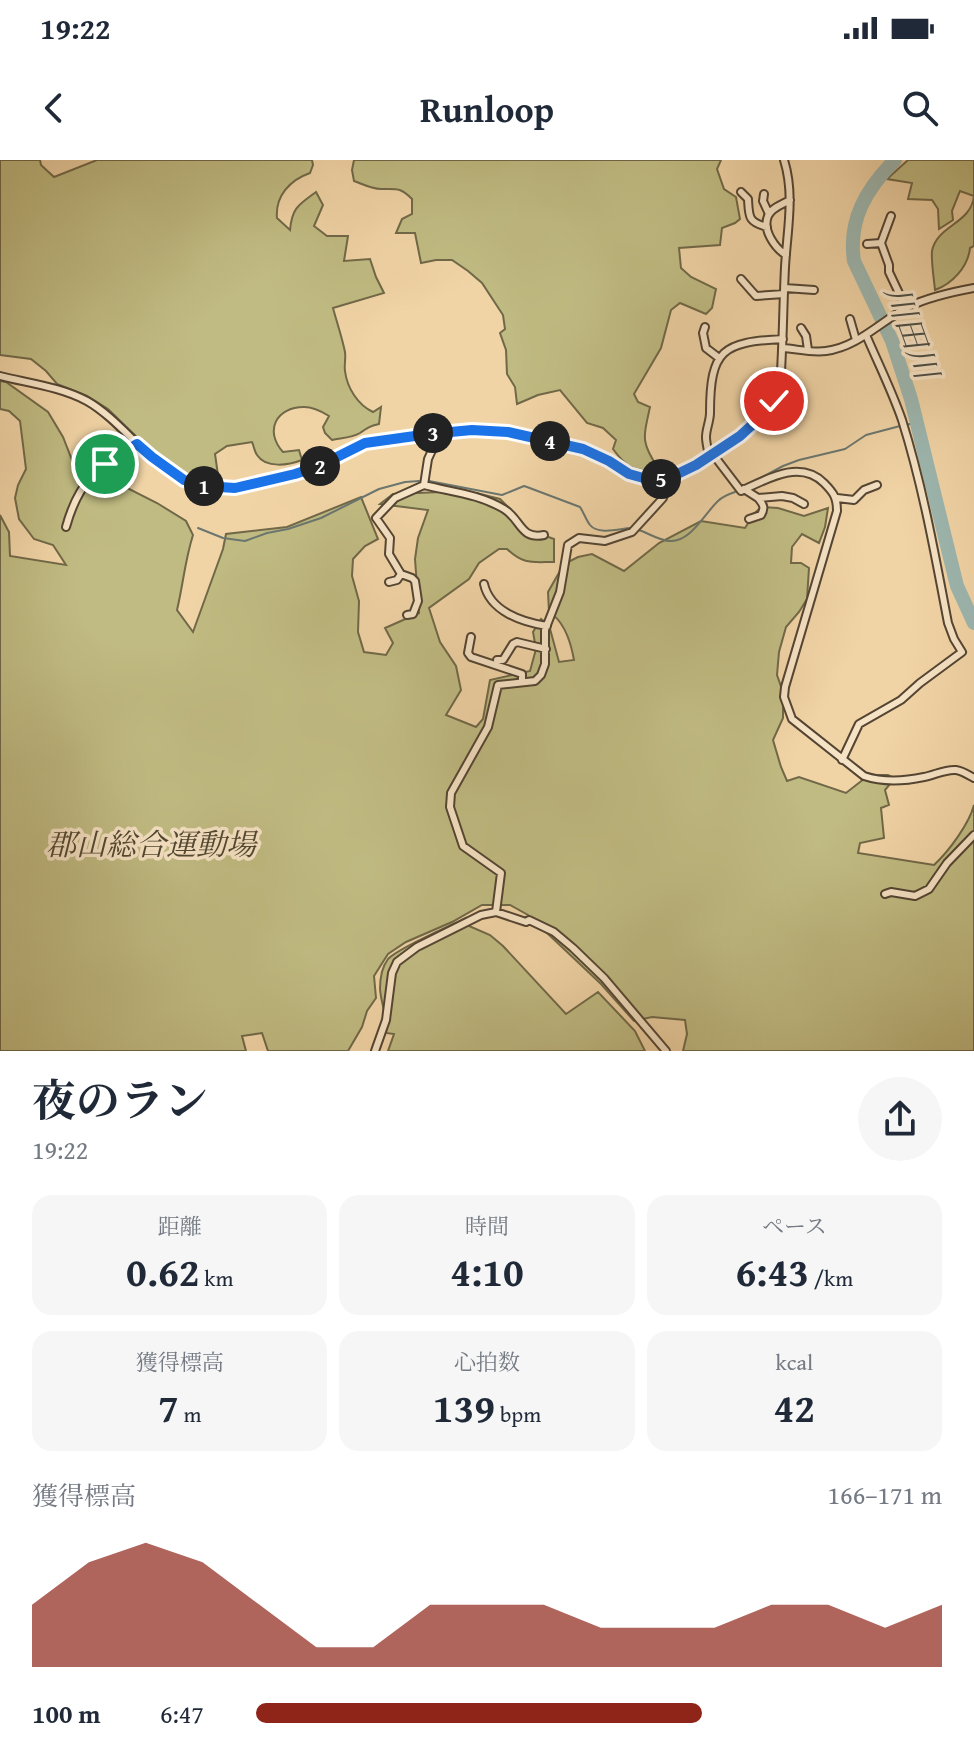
<!DOCTYPE html>
<html lang="ja">
<head>
<meta charset="utf-8">
<style>
  :root { --surface:#fff; --page:#f6f6f7; --text:#1f2937; --muted:#747a83; --accent:#8f2418 }
  body { margin:0; font-family:"Gentium Book Plus","Noto Serif JP",serif; background:var(--page); color:var(--text); height:100vh; display:flex; flex-direction:column; font-size:30px; white-space:nowrap }
  * { box-sizing:border-box; margin:0 }
  p { font-size:26px; color:var(--muted) }
  .icon { flex:none; width:44px; height:44px; fill:none; stroke:currentColor; stroke-width:2; stroke-linecap:round; stroke-linejoin:round }
  .map { position:relative; height:891px; overflow:hidden }
  .sheet { display:flex; flex-direction:column; background:var(--surface); flex:1 }
  .sheet>* { flex:none }
  .pin { position:absolute; display:grid; place-items:center; width:68px; height:68px; color:#fff; margin:-34px; border:4px solid #fff; border-radius:50%; box-shadow:0 2px 8px #0007 }
  .km { position:absolute; width:40px; height:40px; margin:-20px; border-radius:50%; background:#222; color:#fff; font-size:22px; line-height:40px; text-align:center }
  .round { display:grid; place-items:center; flex:none; width:84px; height:84px; border-radius:42px; background:var(--page) }
  .headline { display:flex; align-items:center; justify-content:space-between; height:136px; padding:0 32px }
  h1 { font-size:44px; font-weight:700; line-height:60px }
  .metrics { display:grid; grid-template-columns:repeat(3,1fr); gap:12px; height:136px; padding:8px 32px }
  .metrics div { display:grid; align-content:center; border-radius:20px; background:var(--page); text-align:center }
  .metrics b { font-size:40px; font-weight:700 }
  .metrics small { font-size:22px; font-weight:400 }
  .metrics p { font-size:22px }
  .chart { height:224px; padding:16px 32px }
  .chart p { display:flex; justify-content:space-between }
  .chart svg { width:100%; height:144px; margin-top:8px; fill:var(--accent); opacity:.7 }
  ul { padding:0 32px; list-style:none; font-size:26px }
  li { display:grid; grid-template-columns:128px 96px 1fr; align-items:center; height:60px }
  li i { height:20px; border-radius:10px; background:var(--accent) }
  .status { display:flex; justify-content:space-between; align-items:center; height:56px; padding:0 40px; background:var(--surface); direction:ltr }
  .status svg { height:22px; fill:currentColor }
  header { display:flex; justify-content:space-between; align-items:center; height:104px; padding:0 32px; background:var(--surface); font-size:36px; font-weight:700 }
  .map>svg:first-child { display:block }
  .green { fill:#c0bb82; stroke:#706848; stroke-width:2 }
  .lines { fill:none; stroke-linecap:round; stroke-linejoin:round }
  .stream { stroke:#6b766f; stroke-width:2 }
  .river { stroke:#9db7b0; stroke-width:14 }
  .minor-casing { stroke:#544533; stroke-width:10 }
  .minor { stroke:#f6e3c5; stroke-width:6 }
  .route-casing { stroke:#fff; stroke-width:16 }
  .route { stroke:#1a73e8; stroke-width:10 }
  .labels { text-anchor:middle; dominant-baseline:central; stroke-width:7; stroke-linejoin:round; paint-order:stroke }
  .park-label { font-size:30px; font-style:italic; fill:#504730; stroke:#f6e3c5 }
  .water-label { font-size:32px; font-style:italic; fill:#4c4e46; stroke:#f6e3c5 }
</style>
</head>
<body>
<div class="status"><b>19:22</b><svg viewBox="0 0 49 12"><path d="M0 12V9h3v3zM5 12V6h3v6zM10 12V3h3v9zM15 12V0h3v12zM26 1h20v11H26zM47 4h2v5h-2z"/></svg></div>
<header><svg class="icon" aria-label="back" viewBox="0 0 24 24"><path d="M15 5l-7 7 7 7"/></svg>Runloop<svg class="icon" aria-label="search" viewBox="0 0 24 24"><circle cx="10" cy="10" r="6"/><path d="M15 15l6 6"/></svg></header>
<div class="map">
<svg width="974" height="891" viewBox="0 0 974 891">
  <rect width="100%" height="100%" fill="#f1d4a6"/>
  <filter id="stains"><feTurbulence type="fractalNoise" baseFrequency=".0025" numOctaves="4"/><feColorMatrix values="0 0 0 0 .2 0 0 0 0 .09 0 0 0 0 .02 0 0 0 .5 -.17"/></filter>
  <radialGradient id="worn" r=".72"><stop offset=".6" stop-color="#630" stop-opacity="0"/><stop offset="1" stop-color="#630" stop-opacity=".3"/></radialGradient>
  <path class="green" d="M0 0H40L41 5 54 17 97 0H312L313 5 310 13C290 20 275 36 277 58L290 70C292 48 298 45 316 32L323 45 314 66 327 76H348L344 101 370 99 376 117 384 133 333 148C337 163 342 177 345 192 346 198 344 205 345 211 347 228 358 245 373 252L381 247 379 264C370 266 367 268 360 273 352 278 341 278 332 280L325 273 323 267 329 256C321 251 313 247 304 247 276 247 264 271 283 292L299 290 302 300C289 305 266 309 257 295 254 291 254 286 252 282L227 286 215 294 219 322 186 316 146 286 108 249 87 236 57 224 46 211 31 199 0 195Z
    M354 0H721L717 9 724 29 736 37 740 59 735 63 722 68 720 85 679 88 681 108 691 117 716 129 712 148 706 154 680 143 671 150 661 188 634 234 638 242 650 247C642 283 642 281 660 312 635 310 628 310 613 289L616 280 603 268 587 263 560 230 538 235 517 244 515 227 507 214 506 190 500 173 505 169 503 155 482 123 468 111 452 100H436L421 103 415 73H396L402 59 412 54V39C400 27 397 29 381 29 372 29 362 24 354 21L352 10Z
    M908 0H974V86L970 88C968 107 952 124 935 130 934 119 931 101 932 91 937 65 971 64 974 36L960 31 952 51 953 60 939 69 938 49 932 40 908 39 912 23 887 19Z
    M0 221 6 222 48 252 63 277 72 300 157 343 186 361 193 375C185 400 183 425 177 450L193 472 223 389 226 374 287 367 361 337 378 379 365 386 353 399 352 416 359 441 358 472 364 492 386 495 393 483 385 468 419 453 415 399 418 378 428 350 380 344 393 334 441 332 476 333 500 339 517 356 526 369 554 379V402C532 402 524 405 507 389H499L479 403 469 419 429 448 440 482 456 506 461 530 446 555 476 567 483 559 490 520 530 511 536 489 533 472 541 459 549 465 559 502 574 500C571 483 564 461 549 452L548 432 564 404 578 397 592 394 624 411 659 383 701 361 745 368 754 354 761 347 778 348 804 356 828 348 825 367 819 383 802 374 792 387 791 403H801L809 408 807 439 799 452 786 467 779 492 777 515 783 532V558L773 580 781 607 787 621 799 617 846 633 869 615H888L902 622 890 624 885 630 889 645 881 648 884 678 860 683 858 693 934 705C949 691 969 664 974 645V891H683L687 874 685 860 652 857 634 861 601 824 528 755 510 745H482L452 762 406 782 388 794 374 816 376 838 367 851 362 867 348 891H268L262 873 242 876 246 891H0V355L9 372 10 396 66 405 53 385 34 379 19 359 15 338 18 325 26 309 20 261 9 251 0 249Z
    M466 758 469 766 490 775 503 786 566 854 598 832 635 871 645 891H388L394 874 386 873C388 858 381 844 380 829 380 820 382 807 388 799 400 787 448 767 466 758Z"/>
  <g class="lines">
    <path class="stream" d="M906 265 917 262
      M429 321 502 335 524 326 527 327 580 347C584 353 586 360 590 365 598 375 619 369 630 368
      M747 325 783 306 799 300 845 289 866 275 900 266
      M198 368 223 378 245 381 267 373 288 369 321 358 379 329 405 322 419 321
      M639 370C648 373 660 381 670 381 691 382 705 353 718 341 723 336 729 334 735 332"/>
    <path class="river" d="M895 0C866 29 848 60 854 101L892 181 911 239 957 426 974 463"/>
    <g class="minor-casing">
      <path id="minor" d="M741 32 748 39C749 57 748 62 767 67
        M764 34 763 41 769 54
        M891 56 881 83 889 105V112L906 148
        M867 84 881 83
        M786 95C775 88 762 70 768 56 771 48 783 44 790 40
        M741 119 756 136 784 134
        M785 128 814 130
        M850 159 856 180
        M705 167 703 173 706 188 719 198
        M801 168 806 176 808 190
        M783 188C797 189 812 193 826 191 858 187 881 161 908 147 929 137 952 132 974 128
        M0 216C28 223 61 227 87 241 126 263 158 319 204 326 231 331 297 317 322 305 336 298 350 287 365 283 378 278 393 278 407 276 429 274 452 270 474 270 509 271 547 278 581 288 613 298 634 327 671 317 687 313 699 303 712 293 739 273 767 260 780 227 783 187 783 147 785 107 787 71 795 35 784 0
        M712 293 741 331C767 319 800 299 824 323 834 333 837 338 837 351L785 527 784 537 792 559 864 616C882 622 905 621 924 617 935 615 945 609 956 610 963 611 968 615 974 618
        M709 296C708 290 706 283 706 277 706 269 710 261 710 253 710 189 723 182 783 179
        M424 325C452 332 479 334 504 349 521 359 520 380 544 375
        M744 329 758 338 782 336 793 338 804 344
        M837 338 854 340 864 330 877 325
        M749 359 761 355C765 348 764 345 758 338
        M66 367C79 320 97 308 137 284
        M389 422 397 420 401 414
        M484 424C490 451 521 462 547 466
        M407 455 413 454 418 441 415 421 412 418 401 414 389 394 390 378 376 358 395 338 424 325 428 299 440 273
        M471 477 468 493 471 497 522 514V522
        M497 500H503L513 484 517 482 546 489
        M842 600 859 564 901 540 920 523 962 492 954 479 948 463C935 395 923 327 902 260 892 231 878 203 866 175
        M885 734 891 732 915 736 929 729 947 703 974 675
        M496 752 501 713 463 686 450 647 451 633 488 567 498 525 535 521 541 515 545 504V470L560 432 568 385 579 378 605 381 632 372 663 338 667 319
        M375 891 386 860 392 813 397 802 417 787 481 755 496 752 526 762 529 760 554 772 573 788 604 818 666 891"/>
    </g>
    <use href="#minor" class="minor"/>
  </g>
  <g class="lines">
    <g class="route-casing">
      <path id="route" d="M105 304 137 284 152 297 184 320 204 326 235 328 295 314 319 306 365 283 429 274 472 270 508 272 583 289 609 301 629 314 647 319H667L696 305 740 276 763 255 774 241"/>
    </g>
    <use href="#route" class="route"/>
  </g>
  <g class="labels">
    <g class="park-label">
      <text x="151" y="684">郡山総合運動場</text>
    </g>
    <g class="water-label">
      <text transform="translate(912 172) rotate(70)">川田川</text>
    </g>
  </g>
  <rect width="100%" height="100%" filter="url(#stains)"/>
  <rect width="100%" height="100%" fill="url(#worn)"/>
</svg>
<div class="pin" style="left:105px;top:304px;background:#1e9e55"><svg class="icon" aria-label="arrive" viewBox="0 0 24 24"><path d="M6 21V4h12l-3 4 3 4H6"/></svg></div>
<div class="pin" style="left:774px;top:241px;background:#d93025"><svg class="icon" aria-label="check" viewBox="0 0 24 24"><path d="M5 12l5 5 9-10"/></svg></div>
<b class="km" style="left:204px;top:326px">1</b>
<b class="km" style="left:320px;top:306px">2</b>
<b class="km" style="left:433px;top:273px">3</b>
<b class="km" style="left:550px;top:281px">4</b>
<b class="km" style="left:661px;top:319px">5</b>
</div>
<section class="sheet">
<div class="headline"><div><h1>夜のラン</h1><p>19:22</p></div><a class="round"><svg class="icon" aria-label="share" viewBox="0 0 24 24"><path d="M12 15V3M7 8l5-5 5 5M5 13v7h14v-7"/></svg></a></div>
<div class="metrics">
<div><p>距離</p><b>0.62<small> km</small></b></div>
<div><p>時間</p><b>4:10</b></div>
<div><p>ペース</p><b>6:43<small> /km</small></b></div>
</div>
<div class="metrics">
<div><p>獲得標高</p><b>7<small> m</small></b></div>
<div><p>心拍数</p><b>139<small> bpm</small></b></div>
<div><p>kcal</p><b>42</b></div>
</div>
<div class="chart"><p><span>獲得標高</span>166–171 m</p>
<svg viewBox="0 0 160 44" preserveAspectRatio="none"><path d="M0 44V25L10 12L20 6L30 12L40 25L50 38L60 38L70 25L80 25L90 25L100 32L110 32L120 32L130 25L140 25L150 32L160 25V44z"/></svg>
</div>
<ul>
<li><b>100 m</b>6:47<i style="width:65%"></i></li>
</ul>
</section>
</body>
</html>
